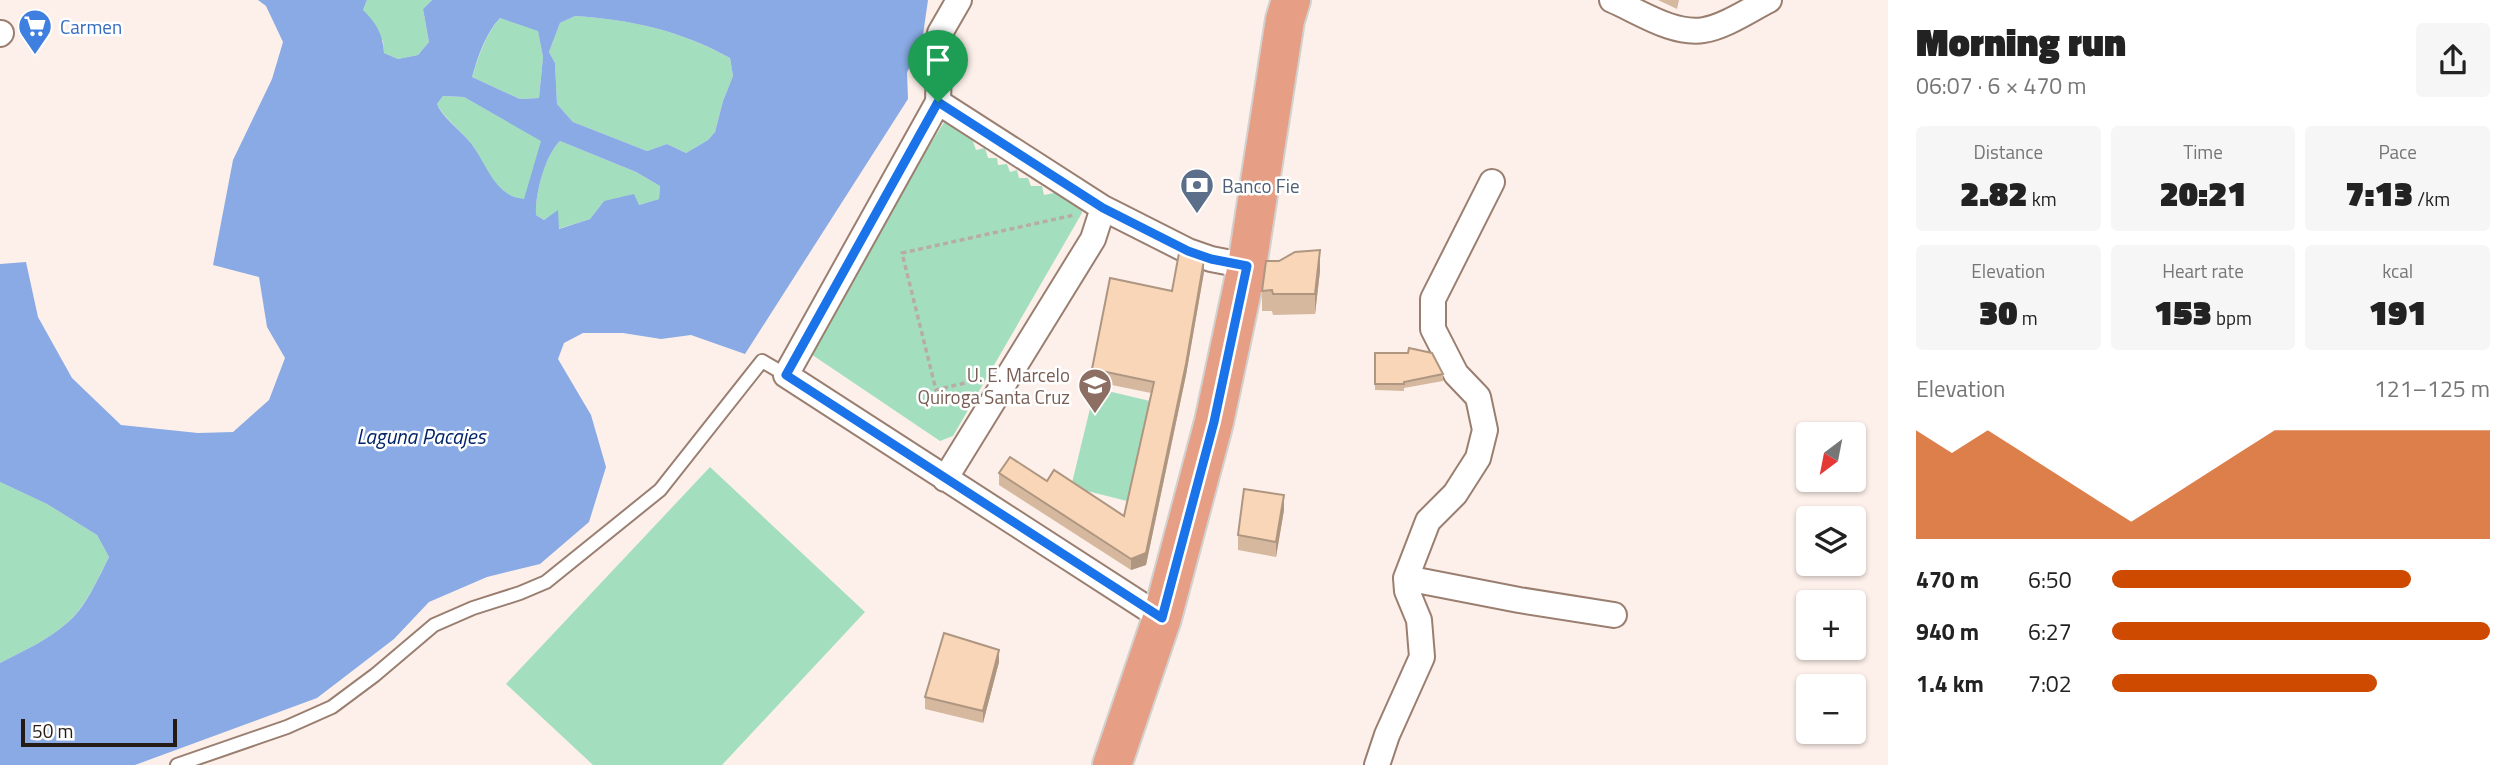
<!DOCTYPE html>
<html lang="en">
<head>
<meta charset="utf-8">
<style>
  :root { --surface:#fff; --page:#f6f6f6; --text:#222; --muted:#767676; --accent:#ce4a00 }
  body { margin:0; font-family:"Titillium Web",sans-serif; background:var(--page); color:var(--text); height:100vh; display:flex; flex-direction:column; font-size:26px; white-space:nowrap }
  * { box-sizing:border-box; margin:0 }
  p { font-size:23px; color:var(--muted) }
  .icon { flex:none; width:38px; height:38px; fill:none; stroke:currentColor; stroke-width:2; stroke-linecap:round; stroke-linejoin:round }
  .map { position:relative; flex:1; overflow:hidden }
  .drawer { display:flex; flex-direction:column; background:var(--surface); width:630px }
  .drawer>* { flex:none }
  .needle { width:46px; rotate:212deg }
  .controls { position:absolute; left:1796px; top:422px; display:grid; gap:14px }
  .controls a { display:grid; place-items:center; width:70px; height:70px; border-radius:7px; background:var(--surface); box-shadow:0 2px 5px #0004; font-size:35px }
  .scale { position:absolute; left:21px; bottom:18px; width:156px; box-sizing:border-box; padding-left:7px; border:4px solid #251b15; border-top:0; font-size:19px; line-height:24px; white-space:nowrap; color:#251b15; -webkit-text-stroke:5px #fff; paint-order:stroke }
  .pin { position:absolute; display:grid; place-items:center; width:60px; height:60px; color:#fff; margin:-72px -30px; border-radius:50% 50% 50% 0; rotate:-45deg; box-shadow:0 0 7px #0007 }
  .pin .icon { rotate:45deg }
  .round { display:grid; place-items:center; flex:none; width:74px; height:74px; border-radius:7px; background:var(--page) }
  .overview { display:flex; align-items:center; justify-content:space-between; height:119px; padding:0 28px }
  h1 { font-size:38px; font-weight:800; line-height:52px }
  .stats { display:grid; grid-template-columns:repeat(3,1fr); gap:10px; height:119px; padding:7px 28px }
  .stats div { display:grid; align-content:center; border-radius:7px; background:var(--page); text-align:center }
  .stats b { font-size:35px; font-weight:800 }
  .stats small { font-size:19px; font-weight:400 }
  .stats p { font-size:19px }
  .chart { height:196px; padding:14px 28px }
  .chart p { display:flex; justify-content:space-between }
  .chart svg { width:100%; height:126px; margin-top:7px; fill:var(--accent); opacity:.7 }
  ul { padding:0 28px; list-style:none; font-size:23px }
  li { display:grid; grid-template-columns:112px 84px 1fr; align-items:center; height:52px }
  li i { height:18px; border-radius:9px; background:var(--accent) }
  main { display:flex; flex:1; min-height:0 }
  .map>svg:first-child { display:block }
  .green { fill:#a3dfbf }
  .water { fill:#89aae4; fill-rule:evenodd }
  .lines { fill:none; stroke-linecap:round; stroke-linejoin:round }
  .lane-casing { stroke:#9a7f71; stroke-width:16 }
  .street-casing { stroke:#9a7f71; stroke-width:28 }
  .primary-casing { stroke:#d3d1d0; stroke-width:42 }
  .path { stroke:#b8aca6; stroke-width:3.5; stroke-dasharray:5 3.5; stroke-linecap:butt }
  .lane { stroke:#fff; stroke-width:12 }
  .street { stroke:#fff; stroke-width:24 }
  .primary { stroke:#e69f85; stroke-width:38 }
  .wall { fill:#d6b89e }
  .shaded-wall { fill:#ae9681 }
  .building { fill:#f9d6b8; stroke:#ae9681; stroke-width:2 }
  .route-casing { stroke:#fff; stroke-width:14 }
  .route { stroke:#1a73e8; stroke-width:9 }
  .labels { text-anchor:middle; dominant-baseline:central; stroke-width:5; stroke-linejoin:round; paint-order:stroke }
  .shop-label { font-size:19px; fill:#366cbe; stroke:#fff; text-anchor:start }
  .service-label { font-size:19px; fill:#4e5e75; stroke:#fff; text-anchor:start }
  .education-label { font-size:19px; fill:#785e54; stroke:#fff; text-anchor:end }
  .water-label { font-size:21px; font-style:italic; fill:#032467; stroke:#fff }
</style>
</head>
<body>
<main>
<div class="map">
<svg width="1888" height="765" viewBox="0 0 1888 765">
  <rect width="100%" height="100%" fill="#fdf0ea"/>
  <path class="green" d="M367 0H432L423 9 429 42 418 55 398 59 384 53 383 41 363 10Z
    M575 16C633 20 678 30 730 58L733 76 723 101 715 132 708 140 686 153 667 144 647 151 573 122 557 104 555 63 549 52 560 23Z
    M500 18 538 30 543 57 539 98 520 99 472 77C479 56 485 35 500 18Z
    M443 96 464 97 542 141 525 200C491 194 487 163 469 141 459 129 443 117 437 104Z
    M948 116 968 127 976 150 985 148 988 158H997L998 165 1007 164 1010 172 1017 170 1019 178H1028L1031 186H1042L1044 195 1064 191 1080 202 1082 213 953 436 940 441 802 348Z
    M560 141 636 172 660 186 659 199 639 205 604 201 590 219 558 229V211L544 220 536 215C535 193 545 155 560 141Z
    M1095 388 1150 401 1127 501 1071 487Z
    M710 467 865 612 722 765H593L506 684Z
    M0 482 47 504 97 535 109 557C99 577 84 609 67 623 48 640 23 651 0 663Z"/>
  <path class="water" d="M258 0H367L363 10C376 23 383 34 384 53L398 59 418 55 429 42 423 9 432 0H928L921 49 907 72 908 99 745 354 691 335 661 339 623 333H583L564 343 558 359 591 415 606 467 589 522 540 564 487 577 429 602 394 639 317 698 135 765H0V663C23 651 48 640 67 623 84 610 99 577 109 557L97 535 47 504 0 482V264L26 262 38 317 72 378 121 425 198 433 233 432 269 400 285 358 267 327 259 277 213 265 233 160 272 79 283 42 266 6ZM575 16C632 20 679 30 730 58L733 76 723 101 715 132 708 140 686 153 667 144 647 151 573 122 557 104 555 63 549 52 560 23ZM500 18 538 31 543 57 539 98 520 99 472 77C478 57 485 34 500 18ZM443 96 464 97 541 141 524 199C493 196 487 162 469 141 459 129 442 117 437 104ZM560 141 636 172 660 186 659 199 639 205 634 194 604 201 590 219 559 229 558 210 544 220 536 215C535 194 545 155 560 141Z"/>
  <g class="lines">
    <g class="lane-casing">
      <path id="lane" d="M177 765 287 727 332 707 375 675 434 625 473 608 520 593 546 582 660 490 762 361 786 375"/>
    </g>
    <g class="street-casing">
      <path id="street" d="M959 0 940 33 938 102 786 375 1162 618
        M1612 0C1640 12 1673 35 1704 30 1726 26 1749 10 1769 0
        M0 34 1 33
        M938 102 1103 208 1188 251 1211 259 1247 266
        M945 479 1093 239 1103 208
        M1406 578 1519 600 1614 615
        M1377 765 1387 735 1422 657 1419 620 1407 591 1406 578 1428 521 1455 494 1478 458 1485 430 1478 397 1456 374 1433 329V299L1492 182"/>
    </g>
    <g class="primary-casing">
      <path id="primary" d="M1112 765 1162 618 1214 422 1247 266 1285 20 1291 0"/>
    </g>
    <path class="path" d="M981 379 936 390 902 253 1074 215"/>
    <use href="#lane" class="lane"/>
    <use href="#street" class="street"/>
    <use href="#primary" class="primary"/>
  </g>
  <path class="wall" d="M1658 0H1679L1677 9Z
    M1320 271 1315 314 1273 315 1272 311H1262V291Z
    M1204 272 1186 375 1146 565 1131 570 999 485V473L1047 481 1124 516 1151 393 1092 381V369L1172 291Z
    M1375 353 1443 374V381L1404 388V391L1375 390Z
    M1284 510 1276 557 1238 550V535Z
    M999 662 983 723 925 709V697Z"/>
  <path class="shaded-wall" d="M1320 250V271L1315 314V294Z
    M1204 260V272L1186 375 1146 565 1131 570V559Z
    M1284 495V510L1276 557V542Z
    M999 650V662L983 723V711Z"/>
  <path class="building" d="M1320 250 1315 294H1273L1272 290 1262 291 1266 261H1279L1295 252Z
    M1179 253 1204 260 1186 364 1146 553 1131 559 999 473 1010 457 1047 481 1054 470 1124 516 1154 382 1092 369 1110 278 1172 291Z
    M1409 348 1432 353 1443 374 1404 382V384H1375V353H1408Z
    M1244 489 1284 495 1276 542 1238 535Z
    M944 633 999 650 983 711 925 697Z"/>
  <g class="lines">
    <g class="route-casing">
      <path id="route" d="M938 102 1103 208 1188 251 1211 259 1247 266 1214 422 1162 618 786 375Z"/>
    </g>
    <use href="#route" class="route"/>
  </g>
  <defs>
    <g id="supermarket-pin" transform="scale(1.75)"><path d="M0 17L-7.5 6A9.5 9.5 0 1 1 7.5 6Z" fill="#3f7fe0" stroke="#fff"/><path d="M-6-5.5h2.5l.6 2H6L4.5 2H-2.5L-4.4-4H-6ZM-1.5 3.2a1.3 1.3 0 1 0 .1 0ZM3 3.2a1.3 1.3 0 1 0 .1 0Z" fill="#fff"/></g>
    <g id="bank-pin" transform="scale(1.75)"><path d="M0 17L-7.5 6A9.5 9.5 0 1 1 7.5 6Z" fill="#5c6f8a" stroke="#fff"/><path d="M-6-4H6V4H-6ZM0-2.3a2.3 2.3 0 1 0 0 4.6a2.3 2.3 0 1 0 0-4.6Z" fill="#fff"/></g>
    <g id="school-pin" transform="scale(1.75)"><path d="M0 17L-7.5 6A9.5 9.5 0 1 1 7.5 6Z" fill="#8d6e63" stroke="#fff"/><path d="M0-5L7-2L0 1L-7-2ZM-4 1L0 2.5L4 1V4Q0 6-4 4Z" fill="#fff"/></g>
  </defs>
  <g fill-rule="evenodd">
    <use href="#supermarket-pin" x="35" y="26"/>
    <use href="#bank-pin" x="1197" y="185"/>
    <use href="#school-pin" x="1095" y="385"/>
  </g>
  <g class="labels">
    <g class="shop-label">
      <text x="60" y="26">Carmen</text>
    </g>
    <g class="service-label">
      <text x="1222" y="185">Banco Fie</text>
    </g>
    <g class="education-label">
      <text x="1070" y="374">U. E. Marcelo<tspan x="1070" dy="22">Quiroga Santa Cruz</tspan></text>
    </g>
    <g class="water-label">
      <text x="421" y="436">Laguna Pacajes</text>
    </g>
  </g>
</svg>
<div class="controls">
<a><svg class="needle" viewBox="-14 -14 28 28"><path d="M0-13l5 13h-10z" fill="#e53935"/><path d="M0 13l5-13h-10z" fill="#767676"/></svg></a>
<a><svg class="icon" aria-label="layers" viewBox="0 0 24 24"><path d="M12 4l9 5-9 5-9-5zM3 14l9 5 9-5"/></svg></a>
<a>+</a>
<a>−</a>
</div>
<div class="scale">50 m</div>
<div class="pin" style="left:938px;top:102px;background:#1e9e55"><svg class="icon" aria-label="arrive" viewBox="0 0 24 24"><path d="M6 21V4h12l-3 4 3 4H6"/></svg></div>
</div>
<section class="drawer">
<div class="overview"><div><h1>Morning run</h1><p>06:07 · 6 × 470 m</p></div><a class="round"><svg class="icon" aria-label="share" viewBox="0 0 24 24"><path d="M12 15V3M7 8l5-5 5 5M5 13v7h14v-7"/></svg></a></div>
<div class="stats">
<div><p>Distance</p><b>2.82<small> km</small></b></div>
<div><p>Time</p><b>20:21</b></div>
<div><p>Pace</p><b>7:13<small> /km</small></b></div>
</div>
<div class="stats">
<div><p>Elevation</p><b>30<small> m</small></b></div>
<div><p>Heart rate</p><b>153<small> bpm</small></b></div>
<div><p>kcal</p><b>191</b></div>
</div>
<div class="chart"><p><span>Elevation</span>121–125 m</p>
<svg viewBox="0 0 160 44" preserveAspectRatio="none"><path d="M0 44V6L10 14L20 6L30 14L40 22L50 30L60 38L70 30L80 22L90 14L100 6L110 6L120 6L130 6L140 6L150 6L160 6V44z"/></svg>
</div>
<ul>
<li><b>470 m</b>6:50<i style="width:79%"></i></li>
<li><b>940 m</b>6:27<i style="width:100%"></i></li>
<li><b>1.4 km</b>7:02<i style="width:70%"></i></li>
</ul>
</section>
</main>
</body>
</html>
